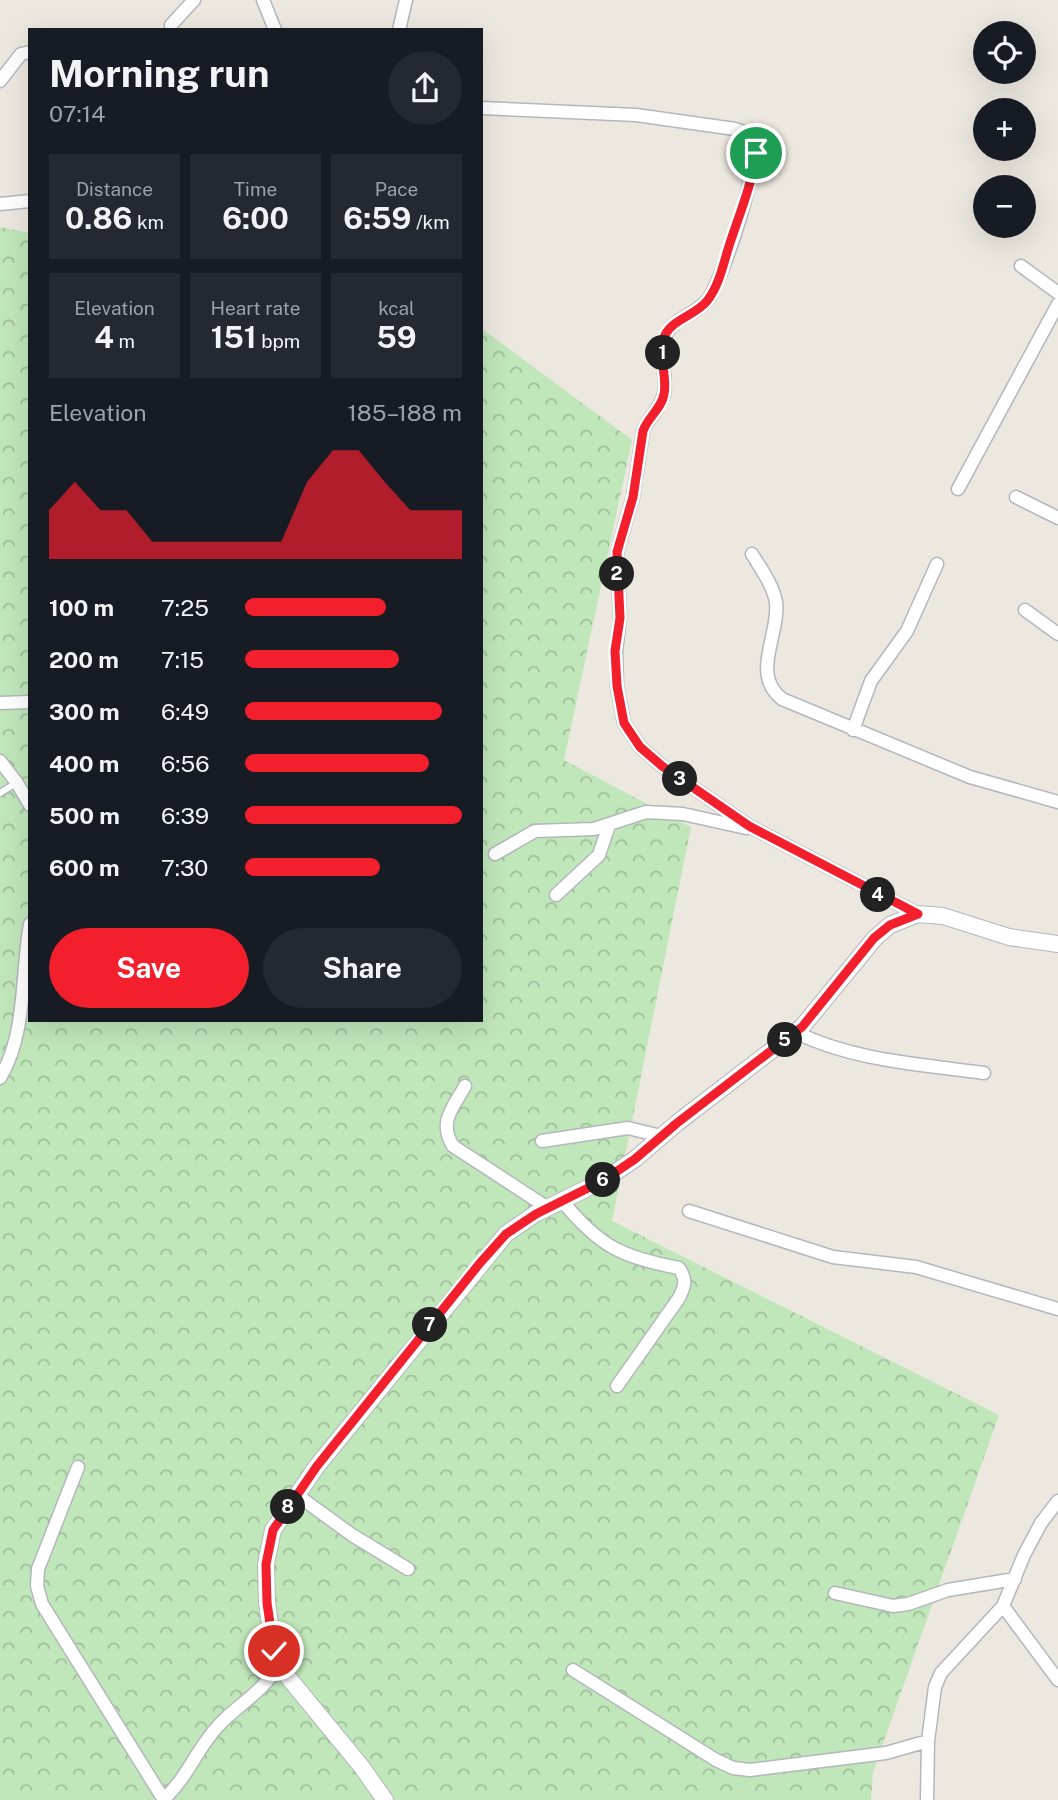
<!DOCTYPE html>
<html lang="en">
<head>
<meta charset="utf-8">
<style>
  :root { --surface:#171b24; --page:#242831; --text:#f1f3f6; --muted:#9ea1a6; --accent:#f31f2d }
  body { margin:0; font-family:"Public Sans",sans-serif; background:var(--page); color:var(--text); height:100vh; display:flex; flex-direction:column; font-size:26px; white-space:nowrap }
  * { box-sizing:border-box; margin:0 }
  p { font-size:23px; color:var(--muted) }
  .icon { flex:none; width:38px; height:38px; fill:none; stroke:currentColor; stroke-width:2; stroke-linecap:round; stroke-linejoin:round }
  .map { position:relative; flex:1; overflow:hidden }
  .side { position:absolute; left:28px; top:28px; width:455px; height:994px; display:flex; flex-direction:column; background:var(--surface); border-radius:0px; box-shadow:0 7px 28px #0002 }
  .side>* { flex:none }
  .tools { position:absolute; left:973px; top:21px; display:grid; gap:14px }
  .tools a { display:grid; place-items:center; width:63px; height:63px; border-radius:50%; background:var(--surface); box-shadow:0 7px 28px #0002; font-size:35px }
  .pin { position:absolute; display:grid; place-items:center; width:60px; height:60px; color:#fff; margin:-30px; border:4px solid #fff; border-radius:50%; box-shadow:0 2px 7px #0007 }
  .km { position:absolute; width:35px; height:35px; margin:-18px; border-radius:50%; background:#222; color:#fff; font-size:19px; line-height:35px; text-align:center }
  .round { display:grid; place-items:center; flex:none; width:74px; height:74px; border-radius:37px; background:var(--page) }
  .head { display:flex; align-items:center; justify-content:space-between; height:119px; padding:0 21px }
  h1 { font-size:38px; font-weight:700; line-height:52px }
  .stats { display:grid; grid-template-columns:repeat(3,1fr); gap:10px; height:119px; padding:7px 21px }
  .stats div { display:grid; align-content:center; border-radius:0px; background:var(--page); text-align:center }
  .stats b { font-size:30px; font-weight:700 }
  .stats small { font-size:19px; font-weight:400 }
  .stats p { font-size:19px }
  .chart { height:196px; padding:14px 21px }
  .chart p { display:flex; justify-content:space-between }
  .chart svg { width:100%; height:126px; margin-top:7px; fill:var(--accent); opacity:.7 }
  .button { display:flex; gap:14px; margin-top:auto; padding:14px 21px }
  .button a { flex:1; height:80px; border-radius:42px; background:var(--accent); color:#fff; font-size:28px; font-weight:700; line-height:80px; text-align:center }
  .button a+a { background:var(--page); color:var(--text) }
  ul { padding:0 21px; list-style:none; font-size:23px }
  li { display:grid; grid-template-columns:112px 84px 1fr; align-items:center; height:52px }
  li i { height:18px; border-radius:9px; background:var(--accent) }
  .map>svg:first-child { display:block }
  .forest { fill:url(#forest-crowns) }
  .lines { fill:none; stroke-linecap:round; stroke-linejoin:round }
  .service-casing { stroke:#b3b7bc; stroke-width:9 }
  .minor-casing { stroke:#b3b7bc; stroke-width:15 }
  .tertiary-casing { stroke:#b3b7bc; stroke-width:18 }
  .service { stroke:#fff; stroke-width:6 }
  .minor { stroke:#fff; stroke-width:12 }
  .tertiary { stroke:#fff; stroke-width:16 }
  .route-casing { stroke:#fff; stroke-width:14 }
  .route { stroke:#f31f2d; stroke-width:9 }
</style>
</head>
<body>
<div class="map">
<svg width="1058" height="1800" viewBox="0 0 1058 1800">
  <defs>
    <pattern id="forest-crowns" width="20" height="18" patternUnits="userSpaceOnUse" patternTransform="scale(1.75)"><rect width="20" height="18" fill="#c0e7ba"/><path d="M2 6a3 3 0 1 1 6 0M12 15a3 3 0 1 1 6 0" fill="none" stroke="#9fbe9b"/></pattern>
  </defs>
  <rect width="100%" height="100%" fill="#ede8df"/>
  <path class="forest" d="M0 227 30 233V1020H481V328L632 440 564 760 691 827 612 1221 999 1415 873 1772 871 1800H0Z"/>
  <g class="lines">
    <g class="service-casing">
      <path id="service" d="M0 793 16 783"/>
    </g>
    <g class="minor-casing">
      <path id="minor" d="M263 0 275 30
        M171 25 194 0
        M399 30 406 0
        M0 81 21 54 30 52
        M481 108 636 115 735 129C741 131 750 133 753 140 763 158 722 280 709 298 698 314 673 318 665 336 657 354 668 376 664 394 661 408 648 418 643 431L633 497 617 552 620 618 616 651 617 686 624 723 640 747 662 766 749 826 918 914
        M0 204 30 201
        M1021 266 1058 293
        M958 489 1058 304
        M1016 497 1058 518
        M752 554C761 569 773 585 776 602 780 635 750 674 782 699L970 777 1058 802
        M1025 610 1058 634
        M0 703 30 702
        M853 730 871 681 907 631 937 564
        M0 761 17 783 30 805
        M495 854 535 831 594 829 646 812 683 814 746 828
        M556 895 599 855 609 825
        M795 1032C854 1061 920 1064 984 1073
        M0 1078C27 1033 21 974 30 924
        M465 1086C453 1108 438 1122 453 1146L548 1208
        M542 1141 628 1128 661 1136
        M563 1202C600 1247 622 1257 679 1268 687 1280 685 1286 679 1298L617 1386
        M689 1211 833 1257 916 1267 1058 1309
        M78 1467 38 1569 37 1586 42 1604 164 1800
        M297 1495 352 1535 408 1569
        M835 1593 893 1606 908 1604 948 1590 1015 1579
        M1003 1606 1058 1680
        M573 1670 716 1760 733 1768 750 1770 886 1753 928 1741
        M163 1800C188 1777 196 1750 218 1726 237 1705 265 1691 278 1665
        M927 1800 928 1741 935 1687 941 1673 1003 1606 1024 1555 1041 1523 1058 1501"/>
    </g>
    <g class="tertiary-casing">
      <path id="tertiary" d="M385 1800 361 1766 278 1665 274 1651 267 1603 266 1564 273 1530 317 1466 506 1234 535 1214 604 1180 635 1159 677 1123 802 1027 875 938 890 925 918 914 943 916 1009 937 1058 944"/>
    </g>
    <use href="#service" class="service"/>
    <use href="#minor" class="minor"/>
    <use href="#tertiary" class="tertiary"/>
  </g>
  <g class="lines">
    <g class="route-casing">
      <path id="route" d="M274 1651 267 1603 266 1564 273 1530 317 1466 480 1263 506 1234 536 1214 604 1180 635 1159 677 1123 802 1027 874 938 890 925 918 914 749 826 662 766 640 747 624 723 617 686 615 651 620 618 617 552 633 497 643 431C648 417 662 408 664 394 668 375 656 352 665 335 673 319 696 315 707 301 719 286 723 265 729 246 739 215 752 185 756 153"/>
    </g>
    <use href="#route" class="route"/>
  </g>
</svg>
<div class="tools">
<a><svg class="icon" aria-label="locate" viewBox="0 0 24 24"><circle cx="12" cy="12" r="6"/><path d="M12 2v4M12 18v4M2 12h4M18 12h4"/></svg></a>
<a>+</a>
<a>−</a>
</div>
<div class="pin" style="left:756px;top:153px;background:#1e9e55"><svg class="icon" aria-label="arrive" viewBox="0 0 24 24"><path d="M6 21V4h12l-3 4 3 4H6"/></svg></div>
<div class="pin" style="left:274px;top:1651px;background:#d93025"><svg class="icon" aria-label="check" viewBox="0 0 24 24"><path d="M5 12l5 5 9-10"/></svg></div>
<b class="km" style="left:663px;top:353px">1</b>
<b class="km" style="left:617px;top:574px">2</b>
<b class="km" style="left:680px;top:779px">3</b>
<b class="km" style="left:878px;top:895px">4</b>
<b class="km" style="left:785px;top:1040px">5</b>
<b class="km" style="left:603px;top:1180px">6</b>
<b class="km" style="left:430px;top:1325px">7</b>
<b class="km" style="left:288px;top:1507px">8</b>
<section class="side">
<div class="head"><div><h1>Morning run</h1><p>07:14</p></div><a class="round"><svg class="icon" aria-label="share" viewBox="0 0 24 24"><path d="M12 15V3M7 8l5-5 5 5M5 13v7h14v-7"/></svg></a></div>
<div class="stats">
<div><p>Distance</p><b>0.86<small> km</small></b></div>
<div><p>Time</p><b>6:00</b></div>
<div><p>Pace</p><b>6:59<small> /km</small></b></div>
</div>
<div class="stats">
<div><p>Elevation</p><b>4<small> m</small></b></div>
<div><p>Heart rate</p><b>151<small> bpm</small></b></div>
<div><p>kcal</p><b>59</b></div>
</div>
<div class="chart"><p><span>Elevation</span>185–188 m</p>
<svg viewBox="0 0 160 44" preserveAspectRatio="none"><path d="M0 44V27L10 17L20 27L30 27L40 38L50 38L60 38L70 38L80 38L90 38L100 17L110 6L120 6L130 17L140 27L150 27L160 27V44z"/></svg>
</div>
<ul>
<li><b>100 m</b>7:25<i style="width:65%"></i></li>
<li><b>200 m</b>7:15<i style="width:71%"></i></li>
<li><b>300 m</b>6:49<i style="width:91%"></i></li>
<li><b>400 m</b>6:56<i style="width:85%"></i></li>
<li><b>500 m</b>6:39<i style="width:100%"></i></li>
<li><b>600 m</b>7:30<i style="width:62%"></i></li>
</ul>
<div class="button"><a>Save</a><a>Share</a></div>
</section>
</div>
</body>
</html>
